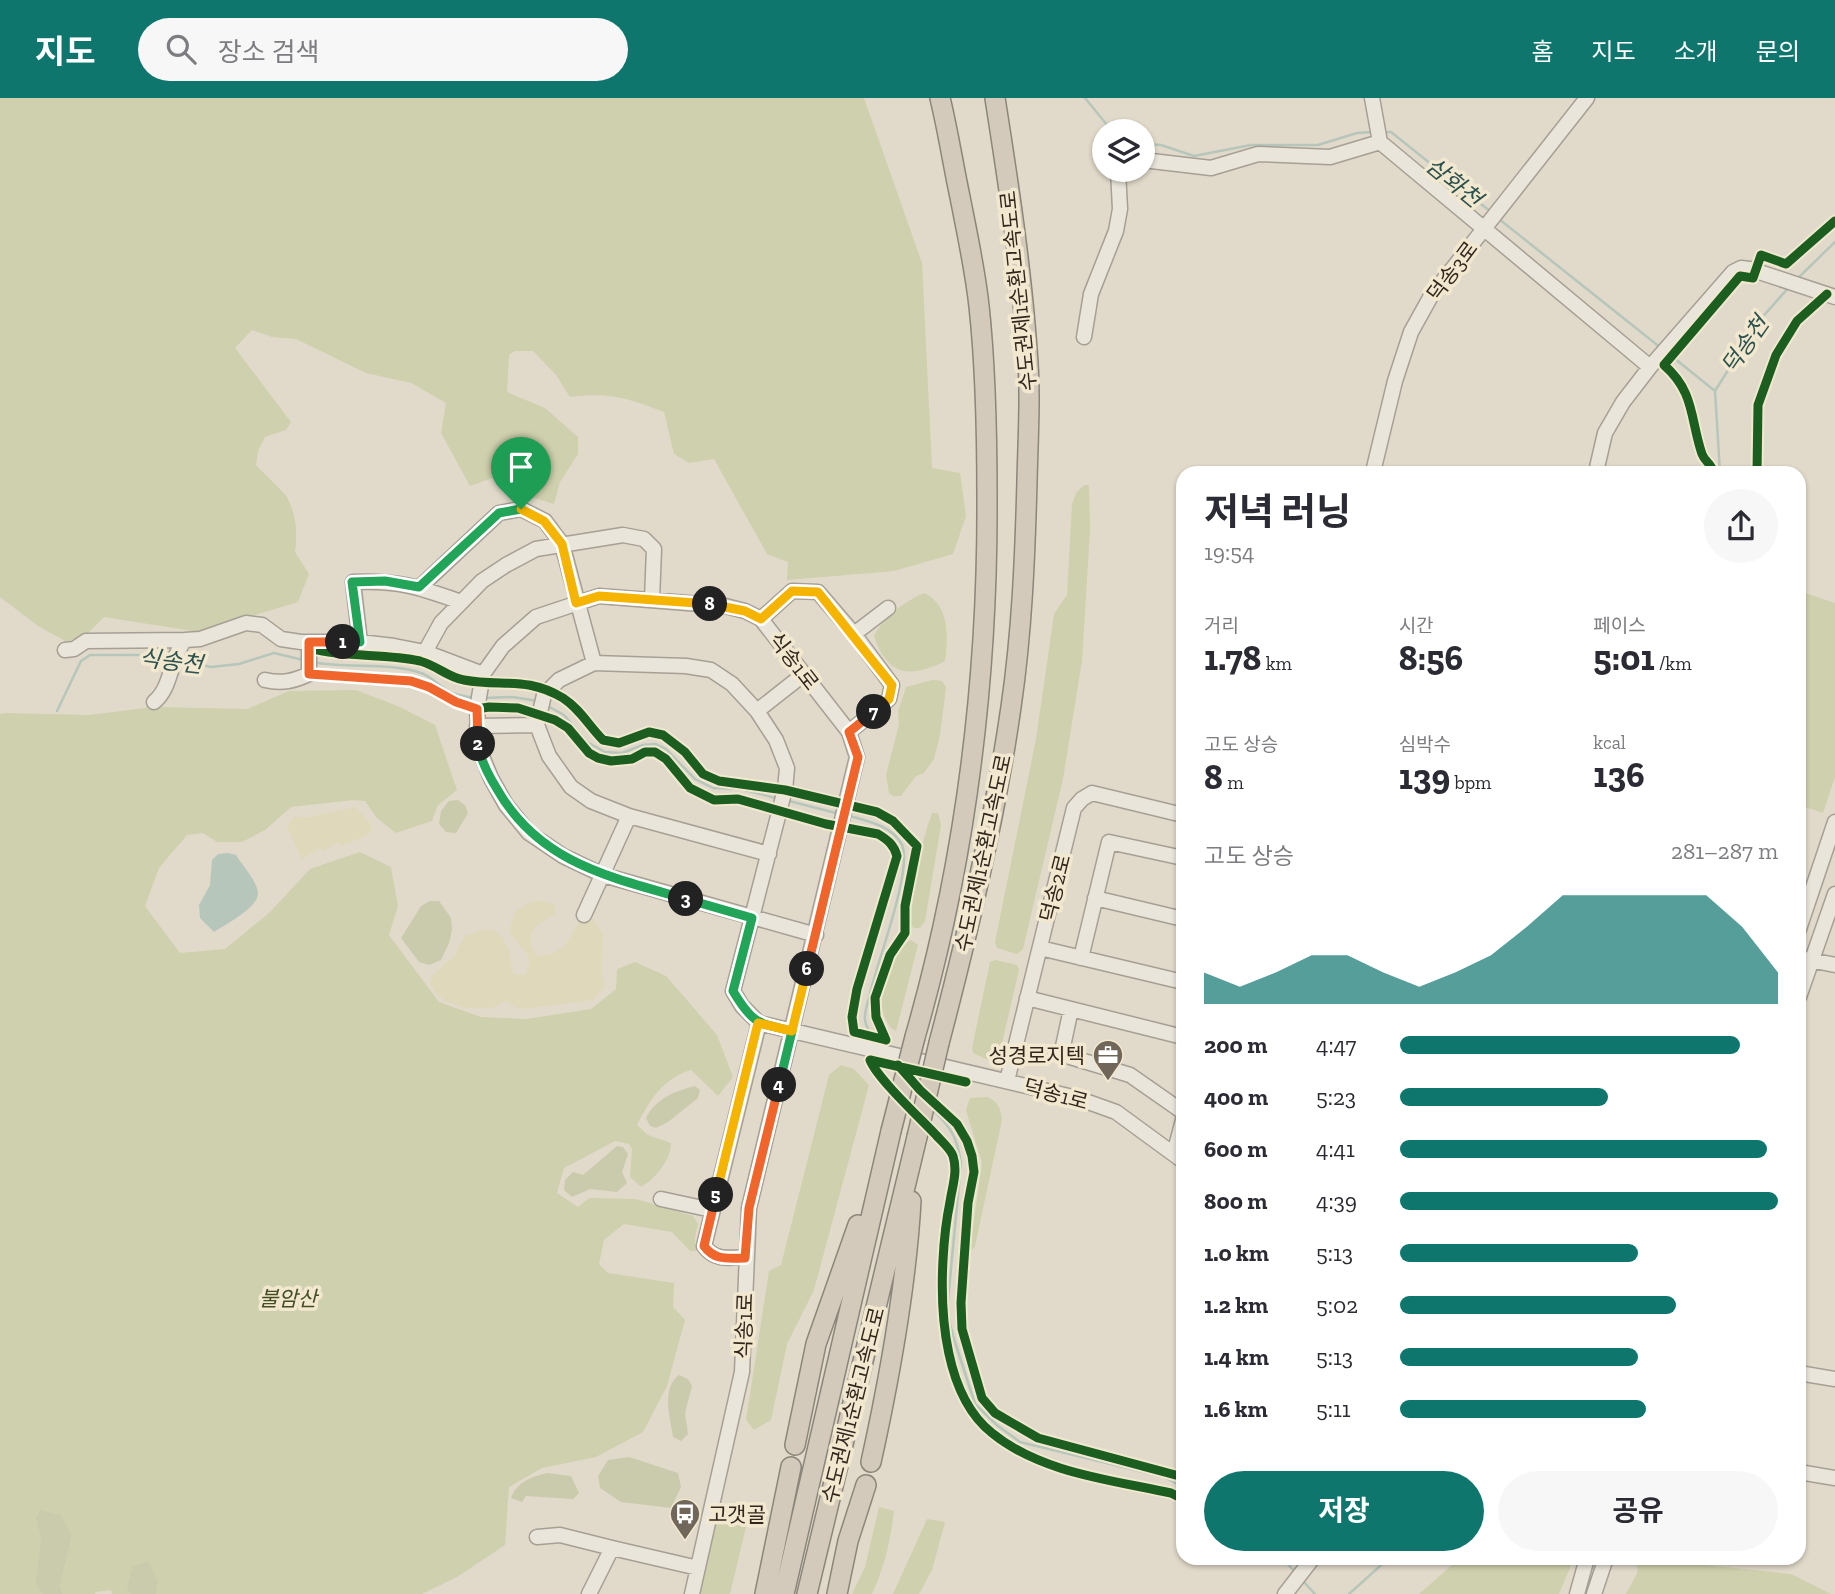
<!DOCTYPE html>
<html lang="ko">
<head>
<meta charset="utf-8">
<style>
  :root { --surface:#fff; --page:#f7f7f7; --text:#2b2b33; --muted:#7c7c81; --accent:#0f766e }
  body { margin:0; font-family:"Zilla Slab","Noto Sans KR",serif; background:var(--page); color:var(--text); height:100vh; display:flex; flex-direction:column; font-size:26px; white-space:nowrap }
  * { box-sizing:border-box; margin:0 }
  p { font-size:23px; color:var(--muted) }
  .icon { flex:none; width:38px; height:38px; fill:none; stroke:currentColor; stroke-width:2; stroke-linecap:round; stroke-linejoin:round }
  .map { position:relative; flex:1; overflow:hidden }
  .drawer { position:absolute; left:1176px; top:368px; width:630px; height:1099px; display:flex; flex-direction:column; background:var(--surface); border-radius:21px; box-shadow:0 2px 5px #0004 }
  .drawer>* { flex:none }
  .tools { position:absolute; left:1092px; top:21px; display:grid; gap:14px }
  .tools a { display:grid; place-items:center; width:63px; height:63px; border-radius:50%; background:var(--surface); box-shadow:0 2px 5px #0004; font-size:35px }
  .pin { position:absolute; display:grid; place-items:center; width:60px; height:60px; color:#fff; margin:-72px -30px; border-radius:50% 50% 50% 0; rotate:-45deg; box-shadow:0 0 7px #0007 }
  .pin .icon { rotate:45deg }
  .km { position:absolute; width:35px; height:35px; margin:-18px; border-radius:50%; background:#222; color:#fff; font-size:19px; line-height:35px; text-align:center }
  .round { display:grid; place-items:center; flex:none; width:74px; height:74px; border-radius:37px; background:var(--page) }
  .head { display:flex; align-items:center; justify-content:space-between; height:119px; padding:0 28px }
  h1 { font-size:38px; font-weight:700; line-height:52px }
  .metrics { display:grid; grid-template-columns:repeat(3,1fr); gap:10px; height:119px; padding:7px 28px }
  .metrics div { display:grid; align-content:center }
  .metrics b { font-size:35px; font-weight:700 }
  .metrics small { font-size:19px; font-weight:400 }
  .metrics p { font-size:19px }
  .chart { height:196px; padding:14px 28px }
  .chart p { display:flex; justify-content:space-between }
  .chart svg { width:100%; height:126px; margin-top:7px; fill:var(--accent); opacity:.7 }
  .button { display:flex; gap:14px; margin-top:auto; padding:14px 28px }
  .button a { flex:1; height:80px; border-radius:42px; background:var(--accent); color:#fff; font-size:28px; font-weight:700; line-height:80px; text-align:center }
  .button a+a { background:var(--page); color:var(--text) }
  ul { padding:0 28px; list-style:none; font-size:23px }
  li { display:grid; grid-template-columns:112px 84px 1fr; align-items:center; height:52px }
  li i { height:18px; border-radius:9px; background:var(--accent) }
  header { display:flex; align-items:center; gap:42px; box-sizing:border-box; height:98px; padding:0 35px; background:var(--accent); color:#fff }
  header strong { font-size:33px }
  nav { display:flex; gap:38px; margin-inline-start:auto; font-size:24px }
  .search { width:490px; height:63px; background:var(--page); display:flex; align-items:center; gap:18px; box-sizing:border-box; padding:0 24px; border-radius:38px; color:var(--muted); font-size:26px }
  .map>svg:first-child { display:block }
  .farmland { fill:#e0d8bb }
  .green { fill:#cfd0ad }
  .cemetery { fill:#cacaac }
  .water { fill:#b6c6bb }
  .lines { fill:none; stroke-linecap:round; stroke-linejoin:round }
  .stream { stroke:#b6c6bb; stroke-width:2.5 }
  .minor-casing { stroke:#a69f94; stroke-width:17 }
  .highway-casing { stroke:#8b857a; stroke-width:22 }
  .minor { stroke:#eae5db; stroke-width:14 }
  .highway { stroke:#d4cabb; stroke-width:19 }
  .highway-bridge-casing { stroke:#8b857a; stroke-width:22; stroke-linecap:butt }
  .highway-bridge { stroke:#d4cabb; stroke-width:19 }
  .cycleway-casing { stroke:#f2e8cf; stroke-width:13 }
  .cycleway { stroke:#1b5e20; stroke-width:9 }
  .split-1-casing { stroke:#fff; stroke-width:14 }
  .split-2-casing { stroke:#fff; stroke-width:14 }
  .split-3-casing { stroke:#fff; stroke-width:14 }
  .split-4-casing { stroke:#fff; stroke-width:14 }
  .split-5-casing { stroke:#fff; stroke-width:14 }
  .split-6-casing { stroke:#fff; stroke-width:14 }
  .split-7-casing { stroke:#fff; stroke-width:14 }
  .split-8-casing { stroke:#fff; stroke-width:14 }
  .split-9-casing { stroke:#fff; stroke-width:14 }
  .split-1 { stroke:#22a559; stroke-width:9 }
  .split-2 { stroke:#f0652b; stroke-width:9 }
  .split-3 { stroke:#22a559; stroke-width:9 }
  .split-4 { stroke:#22a559; stroke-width:9 }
  .split-5 { stroke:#f0652b; stroke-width:9 }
  .split-6 { stroke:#f5b400; stroke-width:9 }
  .split-7 { stroke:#f0652b; stroke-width:9 }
  .split-8 { stroke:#f5b400; stroke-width:9 }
  .split-9 { stroke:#f5b400; stroke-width:9 }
  .labels { text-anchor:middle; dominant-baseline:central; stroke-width:7; stroke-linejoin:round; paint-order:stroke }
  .street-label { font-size:21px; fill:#33271d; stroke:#f2e8cf }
  .poi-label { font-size:21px; fill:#33271d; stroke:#f2e8cf; text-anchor:end }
  .park-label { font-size:21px; font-style:italic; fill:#444e25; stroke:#f2e8cf }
  .water-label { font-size:23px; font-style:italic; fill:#2d524f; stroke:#f2e8cf }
</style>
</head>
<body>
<header>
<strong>지도</strong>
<div class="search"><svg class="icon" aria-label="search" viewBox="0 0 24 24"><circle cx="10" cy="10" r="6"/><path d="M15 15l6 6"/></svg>장소 검색</div>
<nav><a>홈</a><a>지도</a><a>소개</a><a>문의</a></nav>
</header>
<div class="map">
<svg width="1835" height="1496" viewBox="0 0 1835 1496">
  <rect width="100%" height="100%" fill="#e1daca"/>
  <path class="farmland" d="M356 709 370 725 372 731 367 738 340 748 339 744 324 753 321 750 302 761 287 729 293 720 298 718 304 720Z
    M532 803H544L555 807 556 815 536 828 530 839 532 849 538 858 549 857 564 849 579 824 588 821H593L603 835 601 872 605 888 593 902 533 910 518 911 505 903 493 910H465L445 903 436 896 430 885 431 879 454 858 465 838 483 832H493L502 838 510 856 511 870 515 876 525 877 530 869 528 857 509 834 515 814Z"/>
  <path class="green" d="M0 0H864L922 165 932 370 960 375 966 418 953 456 894 473 787 482 788 464 767 456 714 361 689 365 674 356 664 314C627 300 610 294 570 299L556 277 533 253H515L509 257 507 294 545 310 578 339V356L560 384 554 406 525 397 495 379 470 388 441 335 446 305 411 285 366 275 296 241 272 239 252 232 235 250 291 324 286 332 265 339 258 353 256 367C262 374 283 393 287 399 296 416 298 436 295 454L309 476 298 504 199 534 104 519 89 534 67 544 38 528 0 499Z
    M1084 387H1089L1090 432 1082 563 1063 681 1023 851 1017 856 997 850 995 844 1036 641 1054 516 1067 497 1072 406 1076 395Z
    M1799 493 1835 505V679L1823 715 1799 707Z
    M924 495C950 507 948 538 945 563 910 581 887 578 874 538 884 519 905 503 924 495Z
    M933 582 942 583 946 589 940 637 934 661 924 675 916 678 901 698H893L889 695 886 677 899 626 898 613 906 589Z
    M356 592 400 609 435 627 457 692 438 707 432 723 396 735 377 720 365 703 353 702 291 709 265 732 242 744H217L203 735 187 737 159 770 145 808 180 855 225 851 270 814 310 771 360 754 391 769 398 808 389 837 439 904 481 919 526 921 591 911 616 891 617 871 635 864 666 878 692 908 717 937 733 979 718 998 691 972C662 981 650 1002 637 1027L648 1037 671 1045C671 1062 655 1081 641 1089L630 1079 632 1051 629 1046 615 1043 564 1070 557 1095 578 1109 589 1100 636 1101 693 1118 698 1126 695 1139 696 1153H690L672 1134 624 1126 604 1142 599 1166 608 1175 674 1185 673 1209 685 1222 667 1288 643 1334 596 1359 542 1370 509 1389 505 1447 457 1479 422 1496H156L158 1484 127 1489 131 1496H112L111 1492 96 1494 95 1496H63L60 1488 72 1438 36 1421 41 1440 35 1485 43 1496H0V616L5 615 88 617 154 609 247 611 289 593Z
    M932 715H938L941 727 925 823 920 830H914L911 827C912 789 919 751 932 715Z
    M911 842 918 847 896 933 891 930C887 924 883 917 882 909 880 894 896 848 911 842Z
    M996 862 1017 867 1019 872 999 958 991 963 973 955 972 950 990 864Z
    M841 967 854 971 869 987 814 1192 787 1246 771 1322 754 1332 746 1322 769 1173 781 1167 829 977Z
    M987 999C998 1003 1001 1011 1002 1022L975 1148 972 1152 970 1149 982 1065 966 1012 970 1000Z
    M723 1408 744 1421 746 1429 730 1496H700L715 1425Z
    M879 1409 894 1413C890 1445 885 1467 872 1496H852L865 1469Z
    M927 1421 945 1424 932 1472 919 1496H893Z
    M1460 1460H1574L1559 1496H1419Z
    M1638 1460 1791 1476 1831 1496H1626L1637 1475Z"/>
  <path class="cemetery" d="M458 702 465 707 468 715 456 735 446 734 439 726 441 713 449 703Z
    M430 803H439L451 820 452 832 449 845 441 862 429 867 419 864 401 840 421 808Z
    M695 988 700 992 698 1000 668 1024 656 1030 650 1028 646 1020C655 1001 675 993 695 988Z
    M617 1048 623 1049 628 1056 622 1074 627 1085 617 1094 590 1091 572 1099 564 1092 565 1082 573 1074 583 1077Z
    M679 1277 688 1281 692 1288 685 1315 688 1336 681 1343 673 1339C670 1319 661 1290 679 1277Z
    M629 1359 678 1375 681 1389 671 1410 621 1404 600 1390 598 1378 608 1362Z
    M547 1375 571 1378 579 1395 573 1401 526 1398 522 1404 511 1400C517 1384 531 1379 547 1375Z
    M40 1412 61 1417 72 1438 60 1488 63 1496H43L35 1485 41 1440 36 1421Z
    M148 1463 158 1484 156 1496H131L127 1490 133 1468Z"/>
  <path class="water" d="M228 755 236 757C242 767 257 783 258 795 259 809 225 827 214 834L200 820 199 807 210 787 212 762 218 756Z"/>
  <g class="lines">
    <path class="stream" d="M1085 0 1112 33
      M1383 34H1391L1491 114
      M1143 46 1161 47 1194 58 1251 47H1318L1357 35 1373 34
      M1499 121 1661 250
      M1797 181 1835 144
      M1669 256 1715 293
      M1720 374 1715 293 1758 224 1790 188
      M180 562 211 569 239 566 274 555 303 562
      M313 564C347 571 390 564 421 575 431 578 439 588 448 593 456 597 465 598 474 600
      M484 600 513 599 537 603
      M546 607 564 617 587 644 605 654 622 655 643 647 656 646 666 651 695 681 713 690 741 691 779 701
      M57 613 81 563 90 557H161L171 559
      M789 703 840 716
      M850 718C868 723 891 728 901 745 915 767 876 867 870 896 868 904 864 914 865 922 866 931 873 939 878 946
      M890 963 899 974
      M910 987 919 998
      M931 1010C950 1028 957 1038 961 1065L947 1213 953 1238 975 1306 998 1328 1020 1344 1164 1379 1183 1389
      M1282 1460 1296 1475
      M1303 1483 1315 1496
      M1349 1496 1389 1460"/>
    <g class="minor-casing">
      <path id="minor" d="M1372 0 1380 44 1650 269
        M1143 62 1211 70 1258 56 1330 59 1380 44
        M1084 239 1091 196 1116 133 1120 111 1118 72
        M1373 374 1395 283 1411 234 1431 198 1587 0
        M1596 374 1605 335 1623 304 1650 269 1733 174 1741 170 1750 171 1835 199
        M420 489 499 415 521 411 545 423 562 446 594 565
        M761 521 792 493 818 494 854 536 892 587 889 601 849 634
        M854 536 888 510
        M360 544 353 484C398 482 419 489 461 504
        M65 552 74 551 86 543 185 542
        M483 576 425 554 441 525 482 483 506 467 536 451 623 437 644 441 654 451 652 501
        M265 582C282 586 294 583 309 576V544
        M154 604C173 588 169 561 185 542L200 541 246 525 262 527 281 541 301 544H360L394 548 425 554
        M757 613 804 576
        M477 628 537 627
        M769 756 629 718 591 703 571 689 549 658 537 627 544 597 559 582 594 565 686 568 711 572 732 586 757 613 776 642 787 670 785 692 784 695 733 893 742 908 759 925 1077 1000 1116 1014 1183 1063
        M1095 800 1183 821
        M584 817 629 718
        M1799 831 1835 724
        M1040 850 1183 884
        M1081 860 1109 744 1183 760
        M1799 860 1835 867
        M1799 899 1835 796
        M1027 900 1183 939
        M1071 911 1062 953 1067 958 1130 977 1183 1014
        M1007 983 1074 710 1082 701 1092 695 1183 717
        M1174 1056 1183 1022
        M661 1101 712 1112
        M745 1159C728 1160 715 1163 704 1148L759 925
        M1799 1275 1835 1281
        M1799 1374 1835 1380
        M537 1439 560 1437 612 1450
        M589 1496 612 1450 698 1470
        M692 1496 742 1274 749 1110 857 659 849 634 761 521 745 513 725 508 599 498 536 519 503 548 483 576 477 611 479 651 491 680 506 707 529 735 563 758 603 777 816 837
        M1285 1496 1313 1460
        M1577 1496 1587 1460
        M1594 1496 1606 1460"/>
    </g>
    <g class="highway-casing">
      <path id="highway" d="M915 939C966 762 988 584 987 399 987 336 986 272 979 208 975 171 967 135 960 99 953 66 948 33 940 0
        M939 945C968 835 995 722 1011 609 1022 534 1025 459 1027 383 1028 339 1031 295 1027 251 1021 167 1008 83 995 0
        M795 1347 816 1246 858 1127
        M871 1364C890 1278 906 1191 911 1103
        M765 1496 791 1369
        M784 1496 891 1033
        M807 1496 917 1039
        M837 1496 848 1443 866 1387"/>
    </g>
    <use href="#minor" class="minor"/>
    <use href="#highway" class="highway"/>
    <g class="highway-bridge-casing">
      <path id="highway-bridge" d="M891 1033 915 939
        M917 1039 939 945"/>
    </g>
    <use href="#highway-bridge" class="highway-bridge"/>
    <g class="cycleway-casing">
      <path id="cycleway" d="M1713 374C1712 366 1705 364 1702 356 1690 321 1695 294 1664 267L1740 178 1753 180 1761 157 1786 166 1835 123
        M1757 374 1758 307 1776 257 1797 223 1827 196
        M309 550C345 560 384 555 420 563 436 567 449 580 464 582 502 589 526 578 563 600 580 611 589 628 603 642L619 645 649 634 663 637 685 654 703 676 719 683 785 692 877 714 893 723 917 748 905 808V835L890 857 875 900 876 919 886 942
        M309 576 411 583 429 589 456 605 477 611 489 609 518 610 555 622 568 630 589 655 598 660 611 663 632 661 645 654H655L666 661 690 690 714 702 738 701 826 726 878 736C888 742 894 747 897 758L857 891 852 919 854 934 886 942
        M898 967 920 992 957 1026 967 1043 972 1058 974 1074 968 1105 961 1205 962 1231 982 1300 995 1315 1038 1340 1183 1379
        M966 984 870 962C877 980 920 1020 936 1037 941 1043 950 1050 953 1058 958 1074 952 1089 950 1104 946 1123 944 1143 943 1162 940 1216 945 1298 992 1335 1041 1375 1112 1382 1171 1395L1183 1401"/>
    </g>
    <use href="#cycleway" class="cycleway"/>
  </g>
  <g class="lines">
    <g class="split-1-casing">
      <path id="split-1" d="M343 544H360L352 484 385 483 419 489 499 415 521 411"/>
    </g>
    <g class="split-2-casing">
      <path id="split-2" d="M343 544H309V576L411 583 429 589 456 604 477 611 478 646"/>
    </g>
    <g class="split-3-casing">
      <path id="split-3" d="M478 646C480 661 489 678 497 691 539 765 610 779 686 801"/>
    </g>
    <g class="split-4-casing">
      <path id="split-4" d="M686 801 752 820 733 893C752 925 757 925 792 933L779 987"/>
    </g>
    <g class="split-5-casing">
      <path id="split-5" d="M716 1097 704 1148C715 1163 728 1160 745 1160L749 1110 779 987"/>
    </g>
    <g class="split-6-casing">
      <path id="split-6" d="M716 1097 758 925 792 933 807 871"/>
    </g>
    <g class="split-7-casing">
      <path id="split-7" d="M807 871 858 659 849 634 874 614"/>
    </g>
    <g class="split-8-casing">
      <path id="split-8" d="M710 506 745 513 761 521 792 493 818 494 892 587 889 601 874 614"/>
    </g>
    <g class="split-9-casing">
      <path id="split-9" d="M521 411 544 423 562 446 576 505 599 498 710 506"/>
    </g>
    <use href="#split-1" class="split-1"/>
    <use href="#split-2" class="split-2"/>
    <use href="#split-3" class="split-3"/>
    <use href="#split-4" class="split-4"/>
    <use href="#split-5" class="split-5"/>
    <use href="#split-6" class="split-6"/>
    <use href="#split-7" class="split-7"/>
    <use href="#split-8" class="split-8"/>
    <use href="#split-9" class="split-9"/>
  </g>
  <defs>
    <g id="office-pin" transform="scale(1.575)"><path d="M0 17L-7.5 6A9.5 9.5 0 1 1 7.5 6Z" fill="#70665a" stroke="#f2e8cf"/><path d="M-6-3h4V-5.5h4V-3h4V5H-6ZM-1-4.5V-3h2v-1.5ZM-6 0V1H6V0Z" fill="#fff"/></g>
    <g id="bus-pin" transform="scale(1.575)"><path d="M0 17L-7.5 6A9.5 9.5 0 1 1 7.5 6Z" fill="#70665a" stroke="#f2e8cf"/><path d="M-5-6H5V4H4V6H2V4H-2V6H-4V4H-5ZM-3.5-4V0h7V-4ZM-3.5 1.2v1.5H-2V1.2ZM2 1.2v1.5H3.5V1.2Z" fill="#fff"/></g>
  </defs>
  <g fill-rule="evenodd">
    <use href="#office-pin" x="1108" y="957"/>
    <use href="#bus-pin" x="685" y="1416"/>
  </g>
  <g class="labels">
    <g class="street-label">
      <text transform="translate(1452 173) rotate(-53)">덕송3로</text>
      <text transform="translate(1018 193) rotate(-96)">수도권제1순환고속도로</text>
      <text transform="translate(794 563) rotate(52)">식송1로</text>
      <text transform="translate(983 755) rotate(-78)">수도권제1순환고속도로</text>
      <text transform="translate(1055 790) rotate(-76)">덕송2로</text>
      <text transform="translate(1056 996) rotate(15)">덕송1로</text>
      <text transform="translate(744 1228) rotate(-88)">식송1로</text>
      <text transform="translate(853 1307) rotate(-76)">수도권제1순환고속도로</text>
    </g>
    <g class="poi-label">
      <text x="1085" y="957">성경로지텍</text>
      <text x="708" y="1416" text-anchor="start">고갯골</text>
    </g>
    <g class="park-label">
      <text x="288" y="1200">불암산</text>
    </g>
    <g class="water-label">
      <text transform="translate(1454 84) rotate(39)">삼화천</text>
      <text transform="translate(1745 247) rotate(-55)">덕송천</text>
      <text transform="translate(171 563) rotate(7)">식송천</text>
    </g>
  </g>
</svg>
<div class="tools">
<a><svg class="icon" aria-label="layers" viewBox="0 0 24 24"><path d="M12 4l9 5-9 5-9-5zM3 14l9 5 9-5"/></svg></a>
</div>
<div class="pin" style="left:521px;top:411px;background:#1e9e55"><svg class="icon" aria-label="arrive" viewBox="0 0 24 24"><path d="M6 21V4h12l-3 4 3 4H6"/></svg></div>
<b class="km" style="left:343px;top:544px">1</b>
<b class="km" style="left:478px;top:646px">2</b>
<b class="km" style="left:686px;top:801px">3</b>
<b class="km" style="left:779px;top:987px">4</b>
<b class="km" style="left:716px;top:1097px">5</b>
<b class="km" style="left:807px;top:871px">6</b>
<b class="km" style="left:874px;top:614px">7</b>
<b class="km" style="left:710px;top:506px">8</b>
<section class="drawer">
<div class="head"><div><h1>저녁 러닝</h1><p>19:54</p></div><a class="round"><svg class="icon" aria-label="share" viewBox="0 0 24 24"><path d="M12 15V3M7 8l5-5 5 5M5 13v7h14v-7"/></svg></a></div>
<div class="metrics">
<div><p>거리</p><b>1.78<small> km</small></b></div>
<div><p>시간</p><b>8:56</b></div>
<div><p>페이스</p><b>5:01<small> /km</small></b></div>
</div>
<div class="metrics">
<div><p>고도 상승</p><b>8<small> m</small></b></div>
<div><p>심박수</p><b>139<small> bpm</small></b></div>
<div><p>kcal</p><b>136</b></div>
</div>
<div class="chart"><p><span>고도 상승</span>281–287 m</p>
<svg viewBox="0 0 160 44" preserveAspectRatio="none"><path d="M0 44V33L10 38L20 33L30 27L40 27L50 33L60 38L70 33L80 27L90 17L100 6L110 6L120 6L130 6L140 6L150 17L160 33V44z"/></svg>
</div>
<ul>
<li><b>200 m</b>4:47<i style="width:90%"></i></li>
<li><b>400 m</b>5:23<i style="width:55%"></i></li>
<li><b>600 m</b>4:41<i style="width:97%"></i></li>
<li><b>800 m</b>4:39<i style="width:100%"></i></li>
<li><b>1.0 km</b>5:13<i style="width:63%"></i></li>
<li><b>1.2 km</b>5:02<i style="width:73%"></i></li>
<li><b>1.4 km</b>5:13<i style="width:63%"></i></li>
<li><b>1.6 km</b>5:11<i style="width:65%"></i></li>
</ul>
<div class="button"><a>저장</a><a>공유</a></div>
</section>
</div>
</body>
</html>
